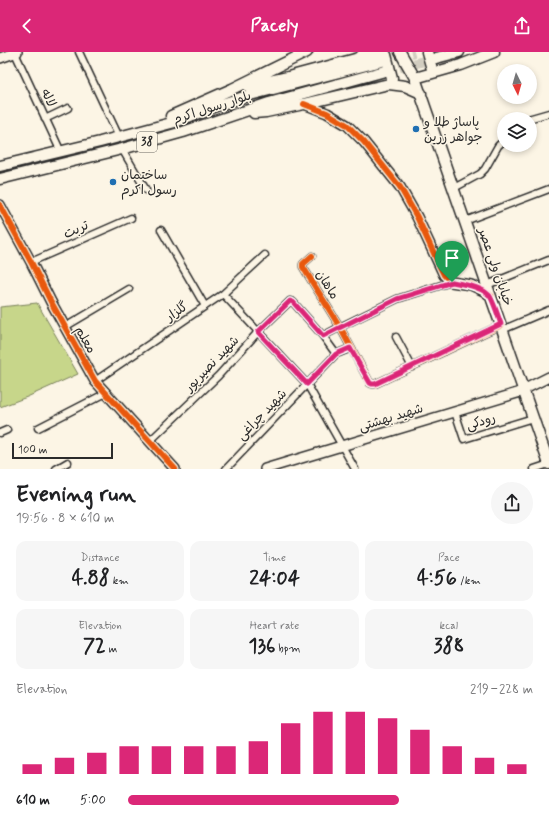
<!DOCTYPE html>
<html lang="en">
<head>
<meta charset="utf-8">
<style>
  :root { --surface:#fff; --page:#f6f6f6; --text:#202124; --muted:#757577; --accent:#db2777 }
  body { margin:0; font-family:Mynerve,"Playpen Sans Arabic",sans-serif; background:var(--page); color:var(--text); height:100vh; display:flex; flex-direction:column; font-size:15px; white-space:nowrap }
  * { box-sizing:border-box; margin:0 }
  p { font-size:13px; color:var(--muted) }
  .icon { flex:none; width:22px; height:22px; fill:none; stroke:currentColor; stroke-width:2; stroke-linecap:round; stroke-linejoin:round }
  .map { position:relative; height:417px; overflow:hidden }
  .drawer { display:flex; flex-direction:column; background:var(--surface); flex:1 }
  .drawer>* { flex:none }
  .needle { width:26px; rotate:175deg }
  .fabs { position:absolute; left:497px; top:12px; display:grid; gap:8px }
  .fabs a { display:grid; place-items:center; width:40px; height:40px; border-radius:50%; background:var(--surface); box-shadow:0 2px 6px #0003; font-size:20px }
  .scale { position:absolute; left:12px; bottom:10px; width:101px; box-sizing:border-box; padding-left:4px; border:2px solid #2b2b2b; border-top:0; font-size:11px; line-height:14px; white-space:nowrap; color:#2b2b2b; -webkit-text-stroke:3px #fcf5e5; paint-order:stroke }
  .pin { position:absolute; display:grid; place-items:center; width:34px; height:34px; color:#fff; margin:-41px -17px; border-radius:50% 50% 50% 0; rotate:-45deg; box-shadow:0 0 4px #0007 }
  .pin .icon { rotate:45deg }
  .round { display:grid; place-items:center; flex:none; width:42px; height:42px; border-radius:21px; background:var(--page) }
  .headline { display:flex; align-items:center; justify-content:space-between; height:68px; padding:0 16px }
  h1 { font-size:22px; font-weight:800; line-height:30px }
  .figures { display:grid; grid-template-columns:repeat(3,1fr); gap:6px; height:68px; padding:4px 16px }
  .figures div { display:grid; align-content:center; border-radius:10px; background:var(--page); text-align:center }
  .figures b { font-size:20px; font-weight:800 }
  .figures small { font-size:11px; font-weight:400 }
  .figures p { font-size:11px }
  .chart { height:112px; padding:8px 16px }
  .chart p { display:flex; justify-content:space-between }
  .chart svg { width:100%; height:72px; margin-top:4px; stroke:var(--accent); stroke-width:6 }
  ul { padding:0 16px; list-style:none; font-size:13px }
  li { display:grid; grid-template-columns:64px 48px 1fr; align-items:center; height:30px }
  li i { height:10px; border-radius:5px; background:var(--accent) }
  header { display:flex; justify-content:space-between; align-items:center; height:52px; padding:0 16px; background:var(--accent); color:#fff; font-size:18px; font-weight:800 }
  .map>svg:first-child { display:block }
  .garden { fill:#c7d68a; stroke:#79805a }
  .lines { fill:none; stroke-linecap:round; stroke-linejoin:round }
  .primary-tunnel { stroke:#d2cdc0; stroke-width:10; stroke-dasharray:10 5; stroke-linecap:butt }
  .street-casing { stroke:#2b2b2b; stroke-width:9 }
  .secondary-casing { stroke:#2b2b2b; stroke-width:12 }
  .primary-casing { stroke:#2b2b2b; stroke-width:13 }
  .street { stroke:#fcf5e5; stroke-width:6 }
  .secondary { stroke:#fcf5e5; stroke-width:9 }
  .primary { stroke:#fcf5e5; stroke-width:10 }
  .cycleway-casing { stroke:#fcf5e5; stroke-width:8 }
  .cycleway { stroke:#e8590c; stroke-width:6 }
  .route-casing { stroke:#fff; stroke-width:8 }
  .route { stroke:#db2777; stroke-width:5 }
  .poi-dot { fill:#1f6fb2; stroke:#fcf5e5; stroke-width:1.5 }
  .labels { text-anchor:middle; dominant-baseline:central; stroke-width:3; stroke-linejoin:round; paint-order:stroke }
  .shield { fill:#fcf5e5; stroke:#6a6863; stroke-width:1 }
  .shield-label { font-size:12px; font-weight:bold; fill:#2b2b2b }
  .street-label { font-size:13px; fill:#2b2b2b; stroke:#fcf5e5 }
  .poi-label { font-size:13px; fill:#2b2b2b; stroke:#fcf5e5; text-anchor:start }
</style>
</head>
<body>
<header><svg class="icon" aria-label="back" viewBox="0 0 24 24"><path d="M15 5l-7 7 7 7"/></svg>Pacely<svg class="icon" aria-label="share" viewBox="0 0 24 24"><path d="M12 15V3M7 8l5-5 5 5M5 13v7h14v-7"/></svg></header>
<div class="map">
<svg width="549" height="417" viewBox="0 0 549 417">
  <rect width="100%" height="100%" fill="#fcf5e5"/>
  <filter id="ink" filterUnits="userSpaceOnUse"><feTurbulence type="fractalNoise" baseFrequency=".025" numOctaves="2"/><feDisplacementMap in="SourceGraphic" scale="8" xChannelSelector="R" yChannelSelector="G"/><feConvolveMatrix kernelMatrix="1 2 1 2 8 2 1 2 1" color-interpolation-filters="sRGB"/></filter>
  <g filter="url(#ink)">
    <path class="garden" d="M37 251 78 322 27 345 0 355V255Z"/>
    <g class="lines">
      <path class="primary-tunnel" d="M382 9 414 0
        M385 19 436 6"/>
      <g class="street-casing">
        <path id="street" d="M79 0 119 85
          M15 1 61 100
          M45 67 68 56
          M528 67 549 61
          M122 97 146 138
          M454 136 480 122 485 117 498 94 504 88
          M465 169 549 137
          M161 178 205 254
          M312 204 303 212V215L340 275 370 331 372 332H375L501 273
          M31 210 131 166
          M487 233 549 208
          M223 242 307 332 355 417
          M65 275 129 237
          M502 278 549 258
          M323 284 340 275 397 247 451 230
          M396 285 412 315
          M95 329 223 242 265 203
          M455 360 464 387 533 366
          M38 376 106 341
          M0 381 7 378
          M150 389 218 324 258 280 290 249 293 250 323 284 336 302
          M56 417 68 410
          M226 417 336 302 351 296
          M534 417 549 412"/>
      </g>
      <g class="secondary-casing">
        <path id="secondary" d="M0 6 17 0
          M304 52 327 61 347 73 364 90 400 135 417 165 444 223 451 230 471 233 484 239 491 244
          M0 153 31 210 51 250 95 329 175 417
          M523 338 549 325
          M265 417 524 339"/>
      </g>
      <g class="primary-casing">
        <path id="primary" d="M400 0 415 26 549 412
          M427 0 432 17 435 20
          M359 6 381 0 384 1 386 3 392 26 391 30 389 32
          M436 6 459 0
          M415 26 461 13 494 0
          M247 34 288 25 359 6 365 0
          M254 61 266 60 304 52 389 32 405 34 421 41
          M171 64 232 37 307 0
          M0 114 100 90 175 70 216 54 250 43 382 9
          M0 127 122 97 183 80 269 51 385 19"/>
      </g>
      <use href="#street" class="street"/>
      <use href="#secondary" class="secondary"/>
      <use href="#primary" class="primary"/>
      <g class="cycleway-casing">
        <path id="cycleway" d="M304 52 327 61 347 73 364 90 400 135 417 165 444 223 451 230 471 233 484 239 491 244
          M0 153 31 210 51 250 95 329 175 417
          M312 204 303 212V215L340 275 370 331 372 332H375L501 273"/>
      </g>
      <use href="#cycleway" class="cycleway"/>
    </g>
  </g>
  <g class="lines" filter="url(#ink)">
    <g class="route-casing">
      <path id="route" d="M452 230C462 232 486 235 491 246 495 254 498 264 501 272L375 332H372L370 331 350 296 336 302 307 332 258 280 290 249 293 250 323 284 397 247Z"/>
    </g>
    <use href="#route" class="route"/>
  </g>
  <g class="poi-dot">
    <circle cx="416" cy="77" r="4"/>
    <circle cx="113" cy="130" r="4"/>
  </g>
  <g class="labels">
    <rect class="shield" x="137" y="80" width="20" height="20" rx="3"/>
    <g class="shield-label">
      <text x="147" y="90">38</text>
    </g>
    <g class="street-label">
      <text transform="translate(48 46) rotate(65)">لاله</text>
      <text transform="translate(212 56) rotate(-18)">بلوار رسول اکرم</text>
      <text transform="translate(76 178) rotate(-24)">تربت</text>
      <text transform="translate(495 215) rotate(71)">خیابان ولی عصر</text>
      <text transform="translate(327 233) rotate(58)">ماهان</text>
      <text transform="translate(177 260) rotate(-34)">گلزار</text>
      <text transform="translate(85 288) rotate(61)">معلم</text>
      <text transform="translate(212 312) rotate(-46)">شهید نصیرپور</text>
      <text transform="translate(262 363) rotate(-46)">شهید چراغی</text>
      <text transform="translate(391 366) rotate(-17)">شهید بهشتی</text>
      <text transform="translate(481 370) rotate(-17)">رودکی</text>
    </g>
    <g class="poi-label">
      <text x="424" y="70">پاساژ طلا و<tspan x="424" dy="15">جواهر زرین</tspan></text>
      <text x="121" y="123">ساختمان<tspan x="121" dy="15">رسول اکرم</tspan></text>
    </g>
  </g>
</svg>
<div class="fabs">
<a><svg class="needle" viewBox="-14 -14 28 28"><path d="M0-13l5 13h-10z" fill="#e53935"/><path d="M0 13l5-13h-10z" fill="#757577"/></svg></a>
<a><svg class="icon" aria-label="layers" viewBox="0 0 24 24"><path d="M12 4l9 5-9 5-9-5zM3 14l9 5 9-5"/></svg></a>
</div>
<div class="scale">100 m</div>
<div class="pin" style="left:452px;top:230px;background:#1e9e55"><svg class="icon" aria-label="arrive" viewBox="0 0 24 24"><path d="M6 21V4h12l-3 4 3 4H6"/></svg></div>
</div>
<section class="drawer">
<div class="headline"><div><h1>Evening run</h1><p>19:56 · 8 × 610 m</p></div><a class="round"><svg class="icon" aria-label="share" viewBox="0 0 24 24"><path d="M12 15V3M7 8l5-5 5 5M5 13v7h14v-7"/></svg></a></div>
<div class="figures">
<div><p>Distance</p><b>4.88<small> km</small></b></div>
<div><p>Time</p><b>24:04</b></div>
<div><p>Pace</p><b>4:56<small> /km</small></b></div>
</div>
<div class="figures">
<div><p>Elevation</p><b>72<small> m</small></b></div>
<div><p>Heart rate</p><b>136<small> bpm</small></b></div>
<div><p>kcal</p><b>388</b></div>
</div>
<div class="chart"><p><span>Elevation</span>219–228 m</p>
<svg viewBox="0 0 160 44" preserveAspectRatio="none"><path d="M5 44V38M15 44V34M25 44V31M35 44V27M45 44V27M55 44V27M65 44V27M75 44V24M85 44V13M95 44V6M105 44V6M115 44V10M125 44V17M135 44V27M145 44V34M155 44V38"/></svg>
</div>
<ul>
<li><b>610 m</b>5:00<i style="width:67%"></i></li>
</ul>
</section>
</body>
</html>
